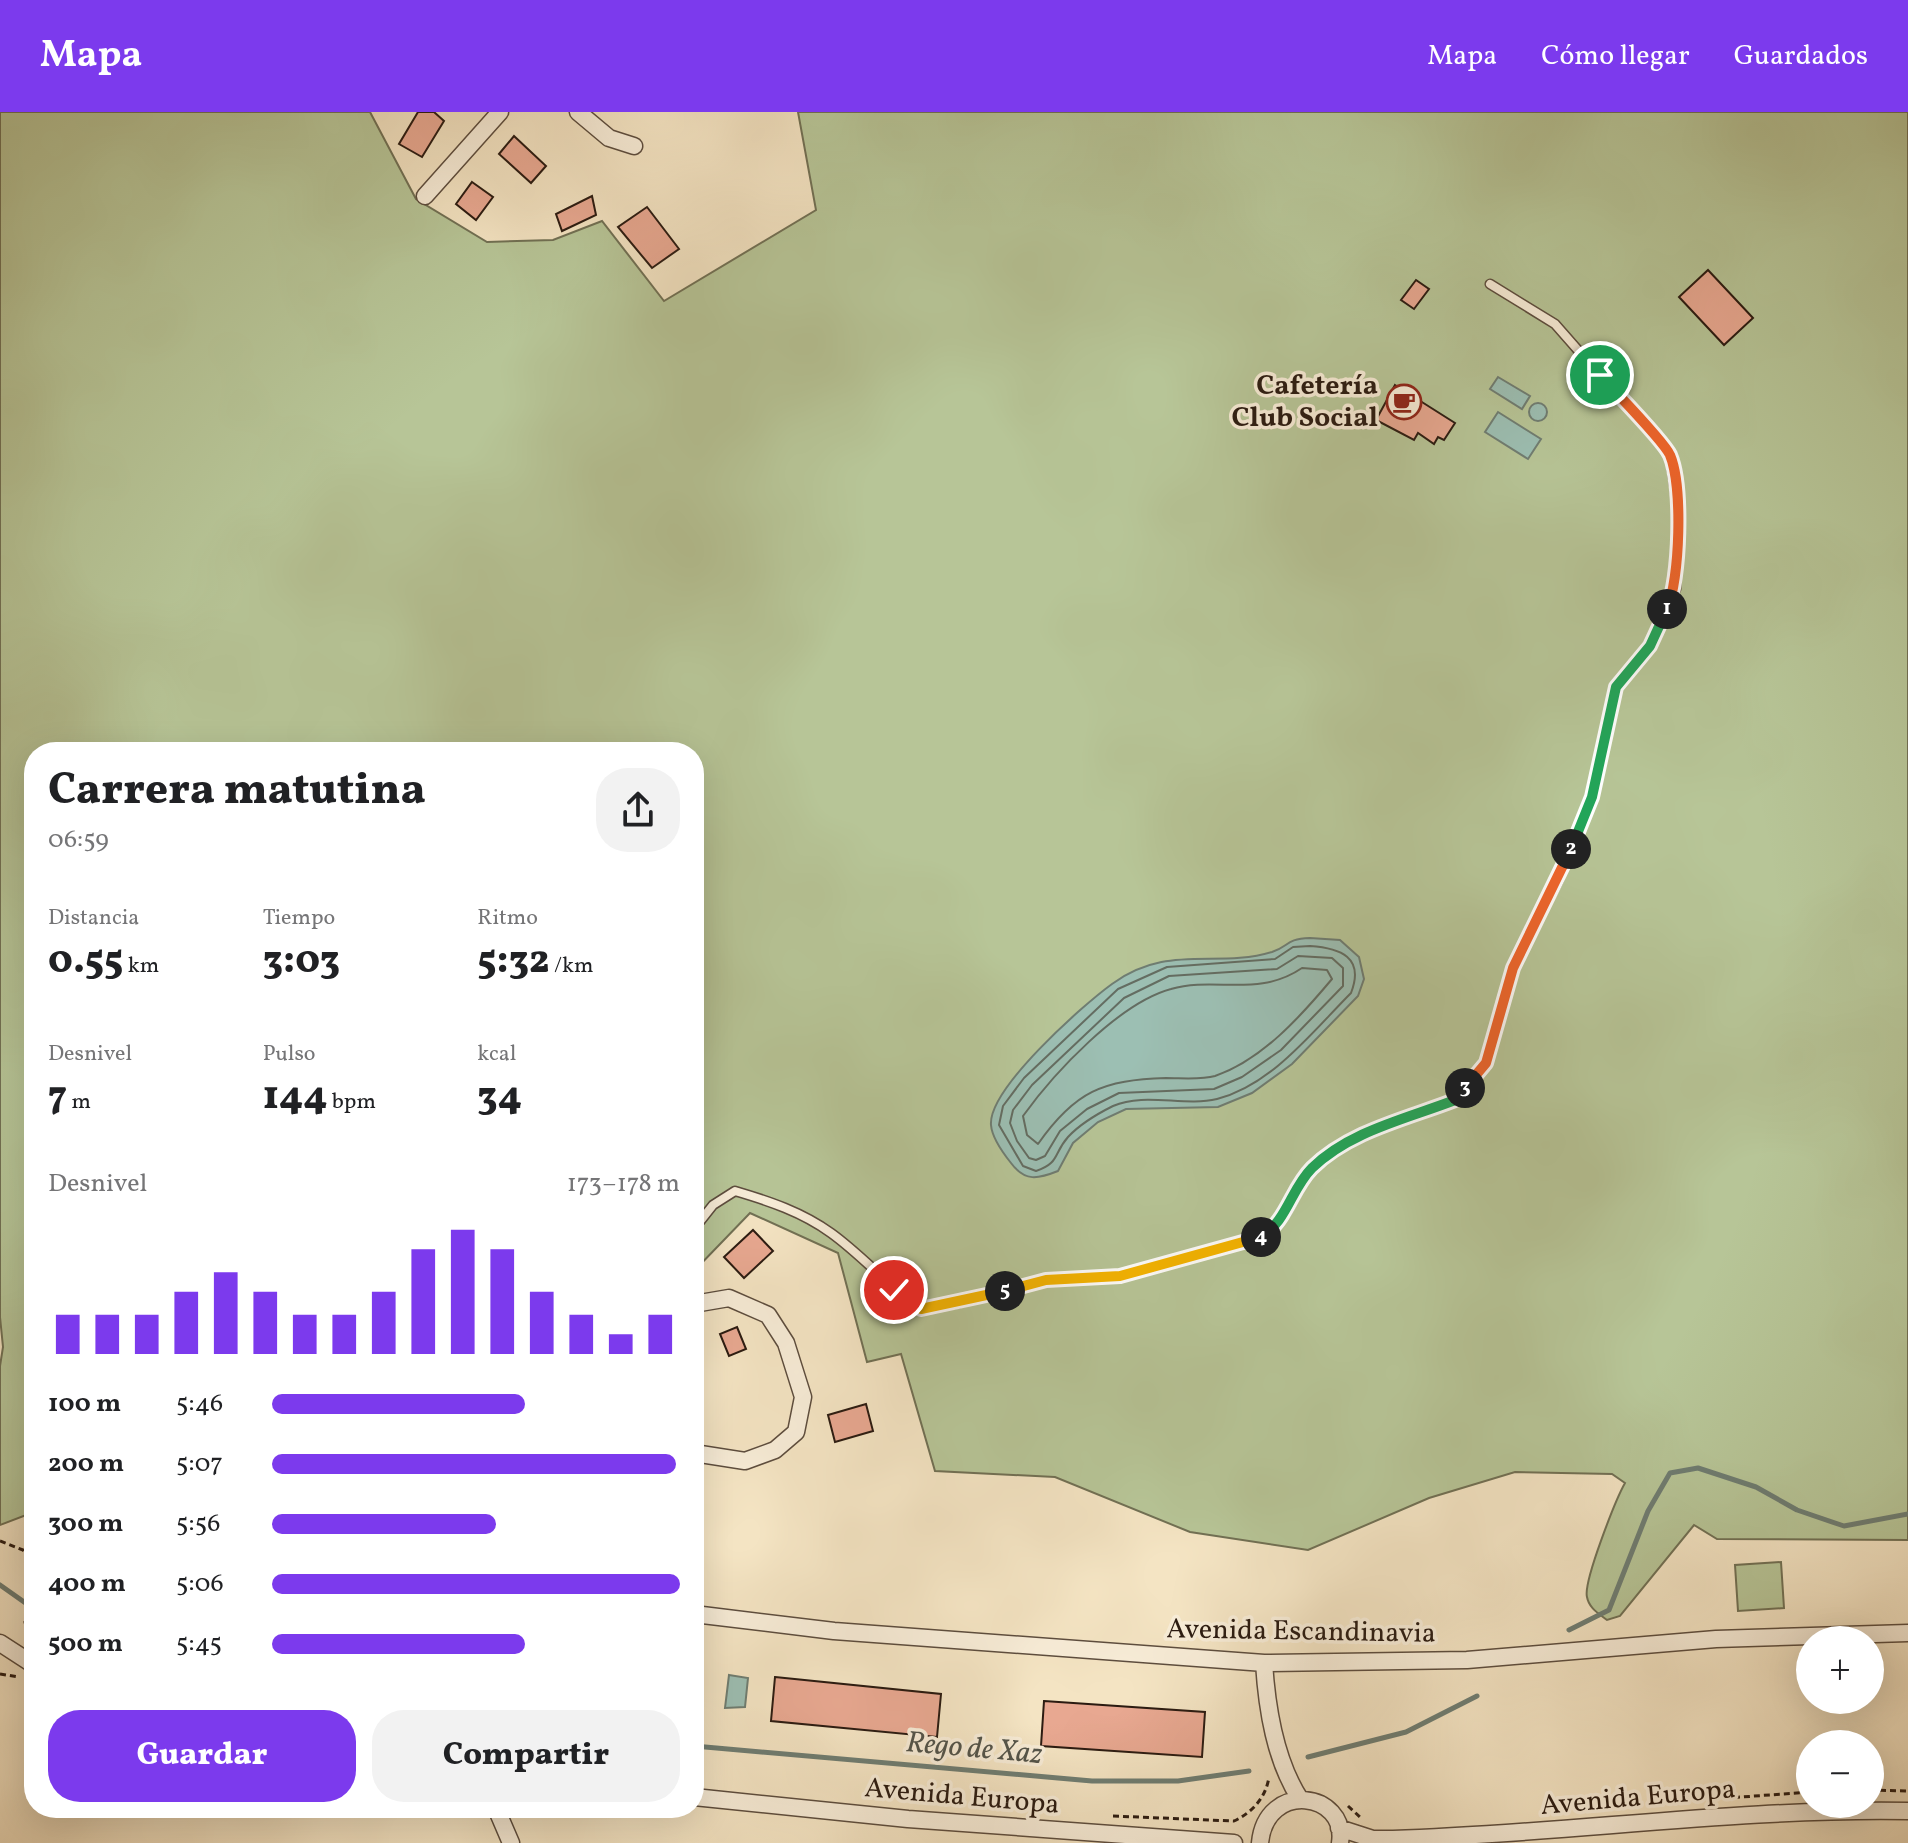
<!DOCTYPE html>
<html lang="es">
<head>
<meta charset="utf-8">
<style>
  :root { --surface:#fff; --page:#f2f2f2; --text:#202124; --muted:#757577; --accent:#7c3aed }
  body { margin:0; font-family:Vollkorn,serif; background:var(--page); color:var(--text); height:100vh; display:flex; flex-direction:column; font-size:30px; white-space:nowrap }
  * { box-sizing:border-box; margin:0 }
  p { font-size:26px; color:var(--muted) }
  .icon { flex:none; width:44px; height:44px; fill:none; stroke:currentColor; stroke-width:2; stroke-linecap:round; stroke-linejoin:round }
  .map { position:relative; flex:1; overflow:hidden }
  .details { position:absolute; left:24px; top:630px; width:680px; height:1076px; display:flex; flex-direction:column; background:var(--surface); border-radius:32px; box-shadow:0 8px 32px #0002 }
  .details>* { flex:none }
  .controls { position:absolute; left:1796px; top:1514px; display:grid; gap:16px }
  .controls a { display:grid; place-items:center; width:88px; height:88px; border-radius:50%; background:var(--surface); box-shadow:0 8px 32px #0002; font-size:40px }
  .pin { position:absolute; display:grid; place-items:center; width:68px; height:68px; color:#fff; margin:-34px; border:4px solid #fff; border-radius:50%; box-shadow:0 2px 8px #0007 }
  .km { position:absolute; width:40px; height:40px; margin:-20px; border-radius:50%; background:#222; color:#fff; font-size:22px; line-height:40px; text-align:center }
  .round { display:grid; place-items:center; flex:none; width:84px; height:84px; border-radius:32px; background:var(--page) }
  .summary { display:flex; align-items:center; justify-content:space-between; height:136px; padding:0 24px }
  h1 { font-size:44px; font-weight:800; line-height:60px }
  .stats { display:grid; grid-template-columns:repeat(3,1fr); gap:12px; height:136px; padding:8px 24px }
  .stats div { display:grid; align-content:center }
  .stats b { font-size:40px; font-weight:800 }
  .stats small { font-size:22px; font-weight:400 }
  .stats p { font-size:22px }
  .chart { height:224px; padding:16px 24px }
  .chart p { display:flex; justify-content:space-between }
  .chart svg { width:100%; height:144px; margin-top:8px; stroke:var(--accent); stroke-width:6 }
  .action { display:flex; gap:16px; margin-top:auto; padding:16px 24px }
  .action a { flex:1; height:92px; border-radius:32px; background:var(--accent); color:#fff; font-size:32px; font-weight:800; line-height:92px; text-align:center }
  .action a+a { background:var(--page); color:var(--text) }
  ul { padding:0 24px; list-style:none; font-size:26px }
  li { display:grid; grid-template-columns:128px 96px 1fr; align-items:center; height:60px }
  li i { height:20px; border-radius:10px; background:var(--accent) }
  header { display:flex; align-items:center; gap:48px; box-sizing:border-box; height:112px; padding:0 40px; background:var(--accent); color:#fff }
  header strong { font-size:38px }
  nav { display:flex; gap:44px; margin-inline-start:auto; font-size:28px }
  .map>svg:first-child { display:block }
  .green { fill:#b7c597; stroke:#717054; stroke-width:2 }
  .water { fill:#9cbfb3; stroke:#6f7d72; stroke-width:2 }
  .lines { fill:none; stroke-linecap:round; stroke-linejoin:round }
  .shore { stroke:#646d62; stroke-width:2 }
  .stream { stroke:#6f7d72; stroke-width:5 }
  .building { fill:#e8a891; stroke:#2b1b11; stroke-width:2 }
  .lane-casing { stroke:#5d4d3e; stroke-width:11 }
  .street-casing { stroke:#5d4d3e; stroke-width:19 }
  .path { stroke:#2b1b11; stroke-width:3; stroke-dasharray:6 4; stroke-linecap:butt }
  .lane { stroke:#f8edd8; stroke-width:8 }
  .street { stroke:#f8edd8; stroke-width:16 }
  .split-1-casing { stroke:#fff; stroke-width:16 }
  .split-2-casing { stroke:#fff; stroke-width:16 }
  .split-3-casing { stroke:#fff; stroke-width:16 }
  .split-4-casing { stroke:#fff; stroke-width:16 }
  .split-5-casing { stroke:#fff; stroke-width:16 }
  .split-6-casing { stroke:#fff; stroke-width:16 }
  .split-1 { stroke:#f0652b; stroke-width:10 }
  .split-2 { stroke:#22a559; stroke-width:10 }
  .split-3 { stroke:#f0652b; stroke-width:10 }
  .split-4 { stroke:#22a559; stroke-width:10 }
  .split-5 { stroke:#f5b400; stroke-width:10 }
  .split-6 { stroke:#f5b400; stroke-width:10 }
  .labels { text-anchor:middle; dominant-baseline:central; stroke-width:7; stroke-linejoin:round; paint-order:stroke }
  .poi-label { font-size:28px; font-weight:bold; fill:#2b1b11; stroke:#f8edd8; text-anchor:end }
  .street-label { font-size:28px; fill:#2b1b11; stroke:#f8edd8 }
  .water-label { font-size:30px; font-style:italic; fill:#53544a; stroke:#f8edd8 }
</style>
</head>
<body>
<header>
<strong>Mapa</strong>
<nav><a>Mapa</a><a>Cómo llegar</a><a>Guardados</a></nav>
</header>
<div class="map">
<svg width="1908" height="1731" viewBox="0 0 1908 1731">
  <rect width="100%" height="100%" fill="#f4e4c3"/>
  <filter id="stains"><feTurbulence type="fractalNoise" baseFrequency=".0025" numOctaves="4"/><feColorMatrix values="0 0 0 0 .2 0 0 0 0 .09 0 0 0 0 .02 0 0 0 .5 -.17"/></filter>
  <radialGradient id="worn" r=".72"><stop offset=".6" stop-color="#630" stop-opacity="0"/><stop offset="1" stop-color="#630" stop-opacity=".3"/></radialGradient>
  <path class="green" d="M0 0H370L416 87 487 130 553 128 602 109 664 189 816 98 798 0H1908V1428L1717 1427 1694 1413 1620 1504 1607 1508C1598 1501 1589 1496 1587 1485 1583 1470 1616 1387 1625 1371L1612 1362 1515 1360 1429 1386 1308 1438 1190 1420 1055 1365 935 1359 901 1242 867 1250 838 1141 750 1101 694 1159V640H34V1400L0 1413V1254L3 1235 0 1205Z
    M1781 1450 1784 1496 1738 1499 1735 1453Z"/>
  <path class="water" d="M1498 265 1530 284 1522 297 1490 277Z
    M1529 300a9 9 0 1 1 18 0a9 9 0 1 1-18 0Z
    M1498 300 1541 327 1528 347 1485 320Z
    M1310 826 1340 828 1359 845 1364 867 1358 884 1292 952 1252 981 1218 995 1126 997 1098 1010 1073 1031 1058 1059C1038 1067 1025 1070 1011 1051 1003 1041 992 1026 991 1013 988 977 1083 893 1112 872 1168 831 1216 857 1272 840 1290 834 1285 827 1310 826Z
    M729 1563 748 1566 745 1595 725 1596Z"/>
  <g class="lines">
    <path class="shore" d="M1310 834C1340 836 1365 845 1351 881 1313 919 1272 973 1217 987 1184 995 1145 980 1113 994 1097 1002 1080 1012 1068 1025 1053 1042 1060 1051 1036 1059L1023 1054 999 1013 1003 994 1024 966 1118 877 1167 855 1275 847 1293 835Z
      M1298 844 1332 846 1343 856V874L1281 938 1242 965 1214 977 1119 981 1087 997 1060 1019 1045 1044 1036 1048 1029 1046 1017 1029 1010 1011 1013 998 1032 973 1124 886 1169 864 1277 857Z
      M1302 856 1327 858 1332 867C1301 904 1262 948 1215 964 1201 968 1182 966 1166 966 1103 968 1075 979 1038 1032L1027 1023 1023 1004C1054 961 1119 891 1171 877 1215 864 1258 886 1302 856Z"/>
    <path class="stream" d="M0 1473 34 1497
      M1569 1518 1609 1498 1648 1399 1670 1361 1698 1356 1756 1375 1797 1398 1844 1414 1908 1402
      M694 1634 1092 1669H1178L1249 1659
      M1308 1645 1406 1620 1477 1584"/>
  </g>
  <path class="building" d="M418 0H434L444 9 422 45 399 32Z
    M514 24 546 54 531 71 499 42Z
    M472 70 493 85 476 108 456 92Z
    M592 84 596 103 562 119 556 102Z
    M647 95 679 137 652 156 618 115Z
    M1708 158 1753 206 1724 233 1679 185Z
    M1416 168 1429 177 1414 197 1401 188Z
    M1395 273 1455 311 1444 328 1438 325 1434 332 1418 321 1414 328 1376 308Z
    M753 1118 773 1139 744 1166 724 1145Z
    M737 1215 746 1237 729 1244 720 1222Z
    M866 1292 873 1319 835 1330 828 1303Z
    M775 1565 941 1582 937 1625 771 1609Z
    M1044 1589 1205 1600 1202 1645 1041 1634Z"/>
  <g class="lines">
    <g class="lane-casing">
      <path id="lane" d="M694 1117 713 1093 735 1079C769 1089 802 1100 831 1121 863 1144 888 1174 921 1197L959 1191 1046 1168 1120 1164 1264 1124 1286 1101 1310 1057 1361 1021 1455 988 1486 951 1513 856 1558 769 1592 685 1616 575 1650 534 1676 477 1677 393 1670 343 1555 212 1490 172"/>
    </g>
    <g class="street-casing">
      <path id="street" d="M578 0 609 26 634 34
        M425 84 500 0
        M694 1192 729 1186 768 1203 786 1231 803 1285 796 1320 775 1338 745 1349 694 1341
        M694 1502 834 1519 1264 1551 1467 1548 1716 1527 1908 1521
        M0 1531 34 1553
        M1264 1551C1267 1598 1275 1648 1300 1687
        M694 1685 908 1707 1234 1731
        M496 1696 511 1731
        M1339 1716 1373 1727H1393C1565 1722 1736 1696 1908 1699
        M1260 1731C1266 1668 1348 1680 1340 1731"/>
    </g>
    <path class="path" d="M0 1429 23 1438 34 1454 25 1510 29 1528
      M0 1562 19 1565
      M1870 1678 1908 1679
      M1714 1687 1810 1680
      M1348 1694 1360 1705
      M1113 1704 1234 1709C1253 1700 1266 1685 1269 1665"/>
    <use href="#lane" class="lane"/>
    <use href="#street" class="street"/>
  </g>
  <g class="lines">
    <g class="split-1-casing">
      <path id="split-1" d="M1600 263C1614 279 1663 328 1670 343 1683 374 1680 468 1667 497"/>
    </g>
    <g class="split-2-casing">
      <path id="split-2" d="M1571 737 1592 685 1616 575 1650 534 1667 497"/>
    </g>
    <g class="split-3-casing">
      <path id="split-3" d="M1465 976 1486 951 1513 856 1571 737"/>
    </g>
    <g class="split-4-casing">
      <path id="split-4" d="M1261 1125C1287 1109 1291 1077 1312 1056 1350 1019 1406 1007 1455 988L1465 976"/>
    </g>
    <g class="split-5-casing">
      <path id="split-5" d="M1005 1179 1046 1168 1120 1164 1261 1125"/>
    </g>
    <g class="split-6-casing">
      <path id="split-6" d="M894 1178 921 1197 1005 1179"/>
    </g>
    <use href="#split-1" class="split-1"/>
    <use href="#split-2" class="split-2"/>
    <use href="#split-3" class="split-3"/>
    <use href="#split-4" class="split-4"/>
    <use href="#split-5" class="split-5"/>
    <use href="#split-6" class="split-6"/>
  </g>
  <defs>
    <g id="cafe-ring" transform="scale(1.8)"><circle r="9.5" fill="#f8edd8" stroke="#8f2418" stroke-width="1.5"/><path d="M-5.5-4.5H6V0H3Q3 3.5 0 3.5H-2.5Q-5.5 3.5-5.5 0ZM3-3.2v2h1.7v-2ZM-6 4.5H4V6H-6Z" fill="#8f2418"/></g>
  </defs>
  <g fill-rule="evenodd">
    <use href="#cafe-ring" x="1404" y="290"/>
  </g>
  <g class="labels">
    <g class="poi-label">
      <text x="1378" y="274">Cafetería<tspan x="1378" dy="32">Club Social</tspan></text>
    </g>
    <g class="street-label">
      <text transform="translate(1301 1520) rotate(1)">Avenida Escandinavia</text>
      <text transform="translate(962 1685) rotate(5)">Avenida Europa</text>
      <text transform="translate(1638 1686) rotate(-5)">Avenida Europa</text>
    </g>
    <g class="water-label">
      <text transform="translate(974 1637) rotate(5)">Rego de Xaz</text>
    </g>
  </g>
  <rect width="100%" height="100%" filter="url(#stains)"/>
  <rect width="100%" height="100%" fill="url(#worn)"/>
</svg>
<div class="controls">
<a>+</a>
<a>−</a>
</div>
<div class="pin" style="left:1600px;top:263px;background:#1e9e55"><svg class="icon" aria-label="arrive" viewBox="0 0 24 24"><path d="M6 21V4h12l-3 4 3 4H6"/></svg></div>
<div class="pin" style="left:894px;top:1178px;background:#d93025"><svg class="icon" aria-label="check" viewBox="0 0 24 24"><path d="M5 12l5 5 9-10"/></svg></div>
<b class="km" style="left:1667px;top:497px">1</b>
<b class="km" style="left:1571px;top:737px">2</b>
<b class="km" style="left:1465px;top:976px">3</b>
<b class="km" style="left:1261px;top:1125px">4</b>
<b class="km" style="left:1005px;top:1179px">5</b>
<section class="details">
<div class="summary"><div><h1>Carrera matutina</h1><p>06:59</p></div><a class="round"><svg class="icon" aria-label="share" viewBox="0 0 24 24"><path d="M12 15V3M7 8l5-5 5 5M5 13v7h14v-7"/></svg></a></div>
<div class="stats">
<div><p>Distancia</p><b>0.55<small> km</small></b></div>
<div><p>Tiempo</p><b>3:03</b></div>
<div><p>Ritmo</p><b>5:32<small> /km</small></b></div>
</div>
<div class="stats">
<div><p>Desnivel</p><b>7<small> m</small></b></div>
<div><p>Pulso</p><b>144<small> bpm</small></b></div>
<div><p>kcal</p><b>34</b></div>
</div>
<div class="chart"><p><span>Desnivel</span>173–178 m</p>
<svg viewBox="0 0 160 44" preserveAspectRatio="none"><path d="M5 44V32M15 44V32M25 44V32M35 44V25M45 44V19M55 44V25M65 44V32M75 44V32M85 44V25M95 44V12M105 44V6M115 44V12M125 44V25M135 44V32M145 44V38M155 44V32"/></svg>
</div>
<ul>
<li><b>100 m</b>5:46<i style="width:62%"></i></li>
<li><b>200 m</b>5:07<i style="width:99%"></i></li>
<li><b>300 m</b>5:56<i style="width:55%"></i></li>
<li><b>400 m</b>5:06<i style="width:100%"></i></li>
<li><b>500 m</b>5:45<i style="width:62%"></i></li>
</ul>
<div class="action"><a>Guardar</a><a>Compartir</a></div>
</section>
</div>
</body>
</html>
